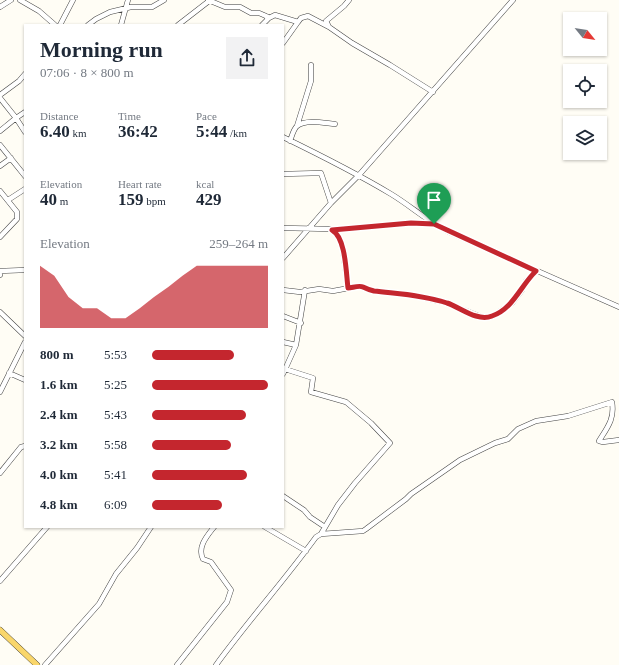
<!DOCTYPE html>
<html lang="en">
<head>
<meta charset="utf-8">
<style>
  :root { --surface:#fff; --page:#f2f2f3; --text:#1f2937; --muted:#747a83; --accent:#c4262e }
  body { margin:0; font-family:Georgia,serif; background:var(--page); color:var(--text); height:100vh; display:flex; flex-direction:column; font-size:15px; white-space:nowrap }
  * { box-sizing:border-box; margin:0 }
  p { font-size:13px; color:var(--muted) }
  .icon { flex:none; width:22px; height:22px; fill:none; stroke:currentColor; stroke-width:2; stroke-linecap:round; stroke-linejoin:round }
  .map { position:relative; flex:1; overflow:hidden }
  .drawer { position:absolute; left:24px; top:24px; width:260px; height:504px; display:flex; flex-direction:column; background:var(--surface); border-radius:0px; box-shadow:0 1px 3px #0004 }
  .drawer>* { flex:none }
  .needle { width:26px; rotate:120deg }
  .tools { position:absolute; left:563px; top:12px; display:grid; gap:8px }
  .tools a { display:grid; place-items:center; width:44px; height:44px; border-radius:0px; background:var(--surface); box-shadow:0 1px 3px #0004; font-size:20px }
  .pin { position:absolute; display:grid; place-items:center; width:34px; height:34px; color:#fff; margin:-41px -17px; border-radius:50% 50% 50% 0; rotate:-45deg; box-shadow:0 0 4px #0007 }
  .pin .icon { rotate:45deg }
  .round { display:grid; place-items:center; flex:none; width:42px; height:42px; border-radius:0px; background:var(--page) }
  .overview { display:flex; align-items:center; justify-content:space-between; height:68px; padding:0 16px }
  h1 { font-size:22px; font-weight:700; line-height:30px }
  .figures { display:grid; grid-template-columns:repeat(3,1fr); gap:6px; height:68px; padding:4px 16px }
  .figures div { display:grid; align-content:center }
  .figures b { font-size:17px; font-weight:700 }
  .figures small { font-size:11px; font-weight:400 }
  .figures p { font-size:11px }
  .chart { height:112px; padding:8px 16px }
  .chart p { display:flex; justify-content:space-between }
  .chart svg { width:100%; height:72px; margin-top:4px; fill:var(--accent); opacity:.7 }
  ul { padding:0 16px; list-style:none; font-size:13px }
  li { display:grid; grid-template-columns:64px 48px 1fr; align-items:center; height:30px }
  li i { height:10px; border-radius:5px; background:var(--accent) }
  .map>svg:first-child { display:block }
  .lines { fill:none; stroke-linecap:round; stroke-linejoin:round }
  .minor-casing { stroke:#444; stroke-width:5.5 }
  .major-casing { stroke:#222; stroke-width:6 }
  .minor { stroke:#fff; stroke-width:4.5 }
  .major { stroke:#f9d66b; stroke-width:5.5 }
  .route-casing { stroke:#fff; stroke-width:8 }
  .route { stroke:#c4262e; stroke-width:5 }
</style>
</head>
<body>
<div class="map">
<svg width="619" height="665" viewBox="0 0 619 665">
  <rect width="100%" height="100%" fill="#fffdf5"/>
  <g class="lines">
    <g class="minor-casing">
      <path id="minor" d="M20 0 39 11 55 25
        M208 0 225 7H240L251 13H259L266 16 268 19 262 25
        M0 7 11 0
        M268 17 269 18 275 15 298 22 283 43
        M298 22 301 18 308 16 329 27 326 21 344 6 349 0
        M60 25 73 0
        M88 25 96 19 110 12 131 7H152L164 0
        M121 25 128 0
        M178 25 209 1
        M329 27 352 43 390 65 433 92
        M0 95 19 81 25 74
        M0 98 16 118 0 131
        M25 112 16 118 25 132
        M297 126 311 81V65
        M283 137C320 155 356 173 391 194 411 206 428 222 449 232L619 307
        M290 141C292 136 293 130 297 126 306 119 324 123 335 124
        M0 145 25 176
        M0 166 11 158
        M283 174 321 173 331 203
        M0 191 17 212V219L0 237
        M8 200 25 189
        M283 228 330 229 334 231 342 244 348 288
        M332 230 411 223 434 224
        M283 258 331 203 359 175 513 0
        M0 275V271L25 270
        M283 290 300 292 319 289 333 291 360 286 372 291 411 295 447 303 484 318 493 316 512 303 522 290 526 281 536 271
        M0 312 25 336
        M283 316 301 323
        M283 342 296 345
        M285 369 313 378 311 392 346 402 371 423 390 443 355 483 338 505 321 534
        M9 373 25 380
        M283 374 296 345 305 290
        M0 392 25 342
        M0 473 21 447 25 446
        M283 496 304 510 310 517 325 527
        M265 527 306 551
        M0 581 47 527
        M45 665 99 604 116 574 137 548 151 527
        M177 665 227 602 231 590 211 562 203 559C197 547 207 536 214 527
        M216 665C248 621 284 581 316 537L321 534 363 531 366 529 406 499 411 494 460 460 495 443 508 439 518 429 536 421 568 416 612 402C615 419 607 428 599 441L603 442 619 440"/>
    </g>
    <g class="major-casing">
      <path id="major" d="M0 630 37 665"/>
    </g>
    <use href="#minor" class="minor"/>
    <use href="#major" class="major"/>
  </g>
  <g class="lines">
    <g class="route-casing">
      <path id="route" d="M411 223 434 224 536 271C521 285 513 309 492 316 477 322 460 307 447 303 423 295 398 294 374 291 370 290 367 289 363 287 359 285 352 288 348 288 346 273 346 238 332 230Z"/>
    </g>
    <use href="#route" class="route"/>
  </g>
</svg>
<div class="tools">
<a><svg class="needle" viewBox="-14 -14 28 28"><path d="M0-13l5 13h-10z" fill="#e53935"/><path d="M0 13l5-13h-10z" fill="#747a83"/></svg></a>
<a><svg class="icon" aria-label="locate" viewBox="0 0 24 24"><circle cx="12" cy="12" r="6"/><path d="M12 2v4M12 18v4M2 12h4M18 12h4"/></svg></a>
<a><svg class="icon" aria-label="layers" viewBox="0 0 24 24"><path d="M12 4l9 5-9 5-9-5zM3 14l9 5 9-5"/></svg></a>
</div>
<div class="pin" style="left:434px;top:224px;background:#1e9e55"><svg class="icon" aria-label="arrive" viewBox="0 0 24 24"><path d="M6 21V4h12l-3 4 3 4H6"/></svg></div>
<section class="drawer">
<div class="overview"><div><h1>Morning run</h1><p>07:06 · 8 × 800 m</p></div><a class="round"><svg class="icon" aria-label="share" viewBox="0 0 24 24"><path d="M12 15V3M7 8l5-5 5 5M5 13v7h14v-7"/></svg></a></div>
<div class="figures">
<div><p>Distance</p><b>6.40<small> km</small></b></div>
<div><p>Time</p><b>36:42</b></div>
<div><p>Pace</p><b>5:44<small> /km</small></b></div>
</div>
<div class="figures">
<div><p>Elevation</p><b>40<small> m</small></b></div>
<div><p>Heart rate</p><b>159<small> bpm</small></b></div>
<div><p>kcal</p><b>429</b></div>
</div>
<div class="chart"><p><span>Elevation</span>259–264 m</p>
<svg viewBox="0 0 160 44" preserveAspectRatio="none"><path d="M0 44V6L10 12L20 25L30 32L40 32L50 38L60 38L70 32L80 25L90 19L100 12L110 6L120 6L130 6L140 6L150 6L160 6V44z"/></svg>
</div>
<ul>
<li><b>800 m</b>5:53<i style="width:71%"></i></li>
<li><b>1.6 km</b>5:25<i style="width:100%"></i></li>
<li><b>2.4 km</b>5:43<i style="width:81%"></i></li>
<li><b>3.2 km</b>5:58<i style="width:68%"></i></li>
<li><b>4.0 km</b>5:41<i style="width:82%"></i></li>
<li><b>4.8 km</b>6:09<i style="width:60%"></i></li>
</ul>
</section>
</div>
</body>
</html>
